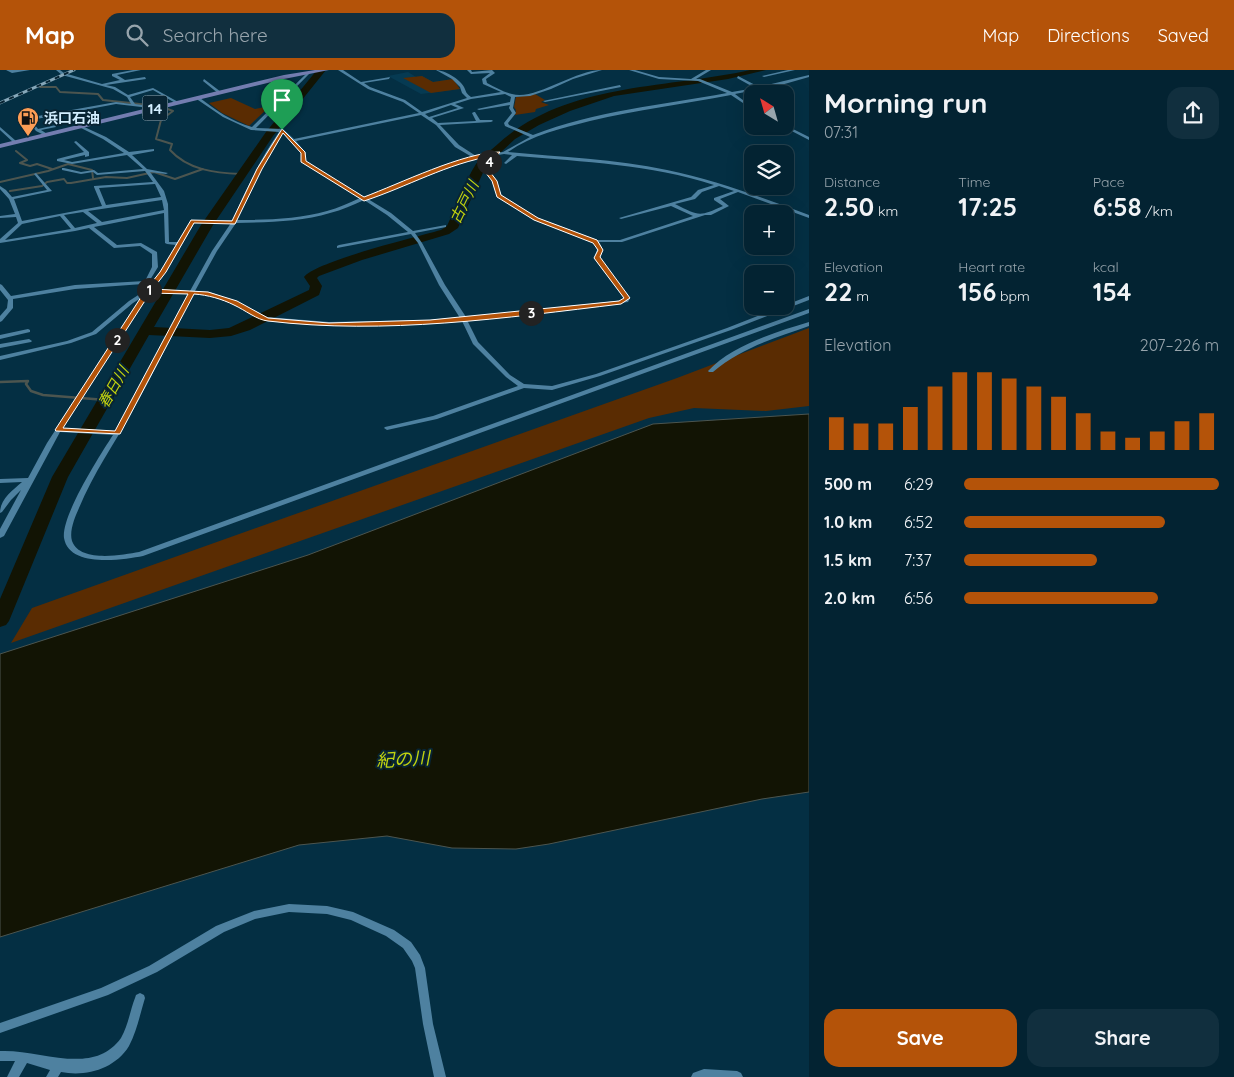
<!DOCTYPE html>
<html lang="en">
<head>
<meta charset="utf-8">
<style>
  :root { --surface:#032332; --page:#112f3e; --text:#f1f3f6; --muted:#97a4ac; --line:#24404d; --accent:#b45309 }
  body { margin:0; font-family:Quicksand,"Noto Sans JP",sans-serif; background:var(--page); color:var(--text); height:100vh; display:flex; flex-direction:column; font-size:19px; white-space:nowrap }
  * { box-sizing:border-box; margin:0 }
  p { font-size:16px; color:var(--muted) }
  .icon { flex:none; width:28px; height:28px; fill:none; stroke:currentColor; stroke-width:2; stroke-linecap:round; stroke-linejoin:round }
  .map { position:relative; flex:1; overflow:hidden }
  .drawer { display:flex; flex-direction:column; background:var(--surface); width:425px }
  .drawer>* { flex:none }
  .needle { width:32px; rotate:323deg }
  .controls { position:absolute; left:744px; top:15px; display:grid; gap:10px }
  .controls a { display:grid; place-items:center; width:50px; height:50px; border-radius:10px; background:var(--surface); box-shadow:0 5px 20px #0002,0 0 0 1px var(--line); font-size:25px }
  .pin { position:absolute; display:grid; place-items:center; width:42px; height:42px; color:#fff; margin:-51px -21px; border-radius:50% 50% 50% 0; rotate:-45deg; box-shadow:0 0 5px #0007 }
  .pin .icon { rotate:45deg }
  .km { position:absolute; width:25px; height:25px; margin:-12px; border-radius:50%; background:#222; color:#fff; font-size:14px; line-height:25px; text-align:center }
  .round { display:grid; place-items:center; flex:none; width:52px; height:52px; border-radius:15px; background:var(--page) }
  .head { display:flex; align-items:center; justify-content:space-between; height:85px; padding:0 15px }
  h1 { font-size:28px; font-weight:700; line-height:38px }
  .stats { display:grid; grid-template-columns:repeat(3,1fr); gap:8px; height:85px; padding:5px 15px }
  .stats div { display:grid; align-content:center }
  .stats b { font-size:25px; font-weight:700 }
  .stats small { font-size:14px; font-weight:400 }
  .stats p { font-size:14px }
  .chart { height:140px; padding:10px 15px }
  .chart p { display:flex; justify-content:space-between }
  .chart svg { width:100%; height:90px; margin-top:5px; stroke:var(--accent); stroke-width:6 }
  .button { display:flex; gap:10px; margin-top:auto; padding:10px 15px }
  .button a { flex:1; height:58px; border-radius:15px; background:var(--accent); color:#fff; font-size:20px; font-weight:700; line-height:58px; text-align:center }
  .button a+a { background:var(--page); color:var(--text) }
  ul { padding:0 15px; list-style:none; font-size:16px }
  li { display:grid; grid-template-columns:80px 60px 1fr; align-items:center; height:38px }
  li i { height:12px; border-radius:6px; background:var(--accent) }
  header { display:flex; align-items:center; gap:30px; box-sizing:border-box; height:70px; padding:0 25px; background:var(--accent); color:#fff }
  header strong { font-size:24px }
  nav { display:flex; gap:28px; margin-inline-start:auto; font-size:18px }
  .search { width:350px; height:45px; background:var(--page); display:flex; align-items:center; gap:12px; box-sizing:border-box; padding:0 18px; border-radius:15px; color:var(--muted); font-size:19px }
  main { display:flex; flex:1; min-height:0 }
  .map>svg:first-child { display:block }
  .built { fill:#063a52 }
  .green { fill:#5a2c02 }
  .water { fill:#121404; stroke:#4c554f }
  .lines { fill:none; stroke-linecap:round; stroke-linejoin:round }
  .stream-far1 { stroke:#4c554f; stroke-width:2 }
  .stream { stroke:#4c554f; stroke-width:2.5 }
  .river { fill:#121404; fill-rule:evenodd }
  .street { fill:#4e81a0; fill-rule:evenodd }
  .primary { fill:#737db0; fill-rule:evenodd }
  .rail-casing { stroke:#86a7b9; stroke-width:3 }
  .rail { stroke:#082433; stroke-width:2; stroke-dasharray:5; stroke-linecap:butt }
  .route { fill:#b45309; stroke:#fff; fill-rule:evenodd }
  .labels { text-anchor:middle; dominant-baseline:central; stroke-width:4; stroke-linejoin:round; paint-order:stroke }
  .far-poi-label { font-size:14px; font-weight:bold; fill:#d2edfe; stroke:#082433; text-anchor:start }
  .shield { fill:#082433; stroke:#95b1c1; stroke-width:1 }
  .shield-label { font-size:15px; font-weight:bold; fill:#d2edfe }
  .far-water-label { font-size:15px; font-style:italic; fill:#c2d30f; stroke:#082433 }
  .water-label { font-size:18px; font-style:italic; fill:#c2d30f; stroke:#082433 }
</style>
</head>
<body>
<header>
<strong>Map</strong>
<div class="search"><svg class="icon" aria-label="search" viewBox="0 0 24 24"><circle cx="10" cy="10" r="6"/><path d="M15 15l6 6"/></svg>Search here</div>
<nav><a>Map</a><a>Directions</a><a>Saved</a></nav>
</header>
<main>
<div class="map">
<svg width="809" height="1007" viewBox="0 0 809 1007">
  <rect width="100%" height="100%" fill="#042f43"/>
  <path class="built" d="M408 2 416 7 422 6 433 12 453 9 460 19 421 24 388 6Z"/>
  <path class="green" d="M422 6 433 12 453 9 460 19 431 23 403 8Z
    M535 24 545 30 541 32 549 35 536 39 535 42 515 45 516 40 514 37 516 27Z
    M231 28 255 39 270 36 249 56 222 43 209 33Z
    M809 258V336L766 341 694 338 649 348 11 573 32 538 677 308Z"/>
  <path class="water" d="M809 344V722L762 729 549 774 516 779 452 778 387 766 299 775 0 867V584L308 485 653 354Z"/>
  <g class="lines">
    <path class="stream-far1" d="M40 17H56L60 22 98 24 103 30 158 36
      M165 38 173 41 161 50 156 69 172 74 170 80C188 100 215 103 241 104
      M16 81 27 90 20 93 30 96 37 94 52 99
      M0 112 48 101 68 94 92 100 93 108
      M10 121 42 116 47 112 64 109 67 113H71L106 107 127 108 154 102 175 109 203 99"/>
    <path class="stream" d="M0 312 28 311 26 314 31 321 43 325 106 330"/>
    <path class="river" d="M317 0H326L273 66 213 155 154 257 210 260 229 258 309 220 310 216 304 207C317 191 416 167 441 160L447 156C456 137 465 111 476 94 482 86 492 80 499 73 568 12 666 19 750 0H766L728 9 614 26 570 41 539 55 515 69 486 96 458 158 449 164 362 190 319 206 317 208 322 216 319 225 250 260 231 266 210 268 149 265 68 407 9 551 6 555 0 557V529L52 407 201 155 266 62Z"/>
    <path class="street" d="M6 0H30L12 3Z
      M56 0H60L64 3 102 14 120 10 112 6V4L133 0H141L117 5 125 10 145 7 146 9 106 15 115 17 128 25 153 18 180 33 177 34 153 20 130 27 135 34 157 37H158V39L116 34 31 50 38 59 56 55V57L41 60 49 65 46 66 36 61 27 50V48L116 32 131 34 127 27 113 19 62 5Z
      M338 0H343L361 12 390 7 389 9 364 13 370 17 405 30 422 42 467 28 462 23 460 17 452 9 436 0C444 0 460 9 464 17 467 23 465 22 471 27L501 22 483 14 482 9 490 3 471 4 467 0H471L472 2 492 0 495 3 486 9 487 13C495 17 503 22 512 24 535 31 574 0 602 0L573 9 551 19 530 26 515 27 513 38 516 43 508 53 509 55 533 65C595 41 662 35 727 23L698 11 659 9 629 0H635L659 7 691 9 706 0H711L696 9H700L732 22 755 18 737 8 738 6 759 17 809 5V7L781 15 735 24 752 37V39L731 25C684 34 637 40 590 51 562 58 532 65 508 82 561 87 615 89 667 100 716 110 763 128 809 145V148L738 122 720 129 729 136 711 145H705L622 172H599L603 180 600 188 630 228 628 232 531 245 467 250 478 272 510 305 524 314 552 316 596 304 727 258 809 226V230L731 260 600 306 552 320 524 318 437 349 387 360 384 358 385 357 433 346 518 316 506 307 473 274 462 251 430 254 329 256 266 251 233 234 207 225 193 224C173 263 154 303 132 342 114 374 93 404 79 438 75 447 69 461 72 471 80 493 122 485 139 482L809 239V243L143 486C122 490 69 498 64 468 61 446 100 385 113 365L60 362 4 466 0 468V459L21 420 11 430 2 442 0 443C0 429 12 421 22 412L0 413V409L28 408 47 373 141 228 133 233 96 264 71 273 0 290V286L67 271 92 262 129 231 143 222 141 221 139 218 143 214 75 219 13 229V238L2 251 0 252V246L7 238 8 230 0 220V214L2 215 11 226 75 215 145 211 152 197V184L140 176 114 178 89 158 75 161 0 173V169L18 153 16 147 0 148V146L15 144 9 129 0 119V116L6 120 12 127 47 120 34 104 36 103 52 121 14 129 22 151 102 136 94 117V116L153 112 145 101 97 105 93 102 81 104 62 100V98H64L81 102 94 100 98 103 143 99 127 85 72 94 57 91V89L84 82 74 72 76 71 89 82V86L85 87V85L64 90 72 92 124 83 103 69 77 56 80 55 106 67 129 82 154 79V81L132 85 147 99 168 103 166 104 150 102 164 121 168 134 169 172H178L191 150H233C246 119 260 89 279 62L251 60 223 47 198 30V28H200C216 40 232 52 252 57L309 1 310 3 256 58 283 59 294 69 419 43 403 32 368 19ZM505 24 511 27 510 32 477 39 479 40 510 35 509 38 512 43 504 53 505 56 530 67 503 82 476 86 459 75 440 55 491 52 493 51 492 50H480L475 42H474L472 43 476 51 438 53 432 48 464 38 455 34 471 29ZM451 35 458 38 429 47 425 44ZM421 45 436 55 455 77 472 87 364 127 305 91 306 83 296 71ZM283 62 302 83 301 92 360 128C349 133 338 138 327 141 299 149 267 150 237 150 250 119 264 89 283 62ZM504 84 512 85 504 93 506 94 517 86C584 92 650 94 714 115L698 120 691 127 619 148 621 149 671 136 693 146 620 170H597L538 148 501 125 497 111 487 98 498 85ZM493 86 483 98 493 111 497 127 534 150 594 172 597 180 594 188 624 228V230L531 241 466 247 445 215 422 173 415 163 446 157V155L413 161 391 143 368 129 456 95 476 88ZM155 114 161 127 106 135 99 118ZM719 116 734 121 714 128V130L723 136C699 147 699 146 675 134L695 129 702 122ZM162 130 164 140 102 152 88 141ZM364 130 387 145 408 162 339 175 337 176V178L411 164 418 173 439 215 460 248 430 250 329 252 267 247 237 232 210 222 195 221 217 181 236 153C267 152 301 152 330 143 342 140 353 135 364 130ZM83 142 97 153 75 158 64 145ZM164 143 165 173 167 174 176 175 161 201 147 219 145 218 158 197 157 182 141 173 117 175 94 157ZM60 146 71 159 5 170 22 154ZM195 152 231 153 212 181 190 221 152 219 166 202ZM150 222 188 224 144 309 115 361 63 358Z
      M788 0H795L764 7 762 6Z
      M204 9 221 22V24H219L203 11Z
      M620 15 621 17 545 32 543 31Z
      M785 55 809 67V70L782 56H785Z
      M0 57 16 71V73H14L0 60Z
      M809 252V256C775 268 741 278 713 302H709L708 301C732 275 776 262 809 252Z
      M28 259 30 260V262L0 269V265Z
      M29 269 32 271 31 272 0 278V274Z
      M289 834 327 836 353 842 394 860 411 872 420 885 425 898 433 954 446 1007H434L423 954 415 898 412 891 403 878 386 866 351 850 327 844 289 842 255 849 224 862 157 902 108 925 0 963V953L101 918 149 896 216 856 254 841Z
      M140 923 144 925 145 928C140 944 137 961 129 976 115 999 86 1007 61 1002L58 1007H46L50 1000 27 993 19 1007H7L15 991H0V981C41 979 93 1007 121 968 128 956 130 941 135 928L136 925Z
      M704 999 737 1001 741 1003 743 1007H691L693 1003Z"/>
    <path class="primary" d="M315 0H329L284 9 0 78V74L284 5Z"/>
    <g class="rail-casing">
      <path id="rail" d="M0 33 74 0"/>
    </g>
    <use href="#rail" class="rail"/>
  </g>
  <path class="route" d="M282 59 305 82 306 91 364 127C399 114 464 82 500 82L487 98 497 111 501 125 538 148 597 170 603 180 600 187 630 228 621 234C505 248 385 265 268 251 257 250 245 240 234 235 222 229 208 225 194 224L120 364 56 361 55 360 145 221 160 202 191 150 232 151 257 99ZM283 63 301 83V92L364 131C407 117 448 93 493 86L482 98 492 111 497 127 534 150 593 173 598 180 594 188 624 228 619 231 430 250 329 253 268 248 237 231 208 222 153 219 166 202 194 153 235 154 262 99ZM150 223 188 224 115 361 63 358Z"/>
  <defs>
    <g id="fuel-pin" transform="scale(1.125)"><path d="M0 17L-7.5 6A9.5 9.5 0 1 1 7.5 6Z" fill="#fd9d55" stroke="#082433"/><path d="M-5.5-6h7V0h2V4h1.3V-2.5L3-4.5l.8-.8L6-3V5H2.5V1h-1V6h-7ZM-4.2-4.7v3.2H.2V-4.7Z" fill="#111"/></g>
  </defs>
  <g fill-rule="evenodd">
    <use href="#fuel-pin" x="28" y="48"/>
  </g>
  <g class="labels">
    <g class="far-poi-label">
      <text x="44" y="48">浜口石油</text>
    </g>
    <rect class="shield" x="142.5" y="25.5" width="25" height="25" rx="4"/>
    <g class="shield-label">
      <text x="155" y="38">14</text>
    </g>
    <g class="far-water-label">
      <text transform="translate(464 132) rotate(-64)">古戸川</text>
      <text transform="translate(113 317) rotate(-60)">春日川</text>
    </g>
    <g class="water-label">
      <text transform="translate(403 689) rotate(-3)">紀の川</text>
    </g>
  </g>
</svg>
<div class="controls">
<a><svg class="needle" viewBox="-14 -14 28 28"><path d="M0-13l5 13h-10z" fill="#e53935"/><path d="M0 13l5-13h-10z" fill="#97a4ac"/></svg></a>
<a><svg class="icon" aria-label="layers" viewBox="0 0 24 24"><path d="M12 4l9 5-9 5-9-5zM3 14l9 5 9-5"/></svg></a>
<a>+</a>
<a>−</a>
</div>
<div class="pin" style="left:282px;top:60px;background:#1e9e55"><svg class="icon" aria-label="arrive" viewBox="0 0 24 24"><path d="M6 21V4h12l-3 4 3 4H6"/></svg></div>
<b class="km" style="left:149px;top:220px">1</b>
<b class="km" style="left:117px;top:270px">2</b>
<b class="km" style="left:531px;top:243px">3</b>
<b class="km" style="left:489px;top:92px">4</b>
</div>
<section class="drawer">
<div class="head"><div><h1>Morning run</h1><p>07:31</p></div><a class="round"><svg class="icon" aria-label="share" viewBox="0 0 24 24"><path d="M12 15V3M7 8l5-5 5 5M5 13v7h14v-7"/></svg></a></div>
<div class="stats">
<div><p>Distance</p><b>2.50<small> km</small></b></div>
<div><p>Time</p><b>17:25</b></div>
<div><p>Pace</p><b>6:58<small> /km</small></b></div>
</div>
<div class="stats">
<div><p>Elevation</p><b>22<small> m</small></b></div>
<div><p>Heart rate</p><b>156<small> bpm</small></b></div>
<div><p>kcal</p><b>154</b></div>
</div>
<div class="chart"><p><span>Elevation</span>207–226 m</p>
<svg viewBox="0 0 160 44" preserveAspectRatio="none"><path d="M5 44V28M15 44V31M25 44V31M35 44V23M45 44V13M55 44V6M65 44V6M75 44V9M85 44V13M95 44V18M105 44V26M115 44V35M125 44V38M135 44V35M145 44V30M155 44V26"/></svg>
</div>
<ul>
<li><b>500 m</b>6:29<i style="width:100%"></i></li>
<li><b>1.0 km</b>6:52<i style="width:79%"></i></li>
<li><b>1.5 km</b>7:37<i style="width:52%"></i></li>
<li><b>2.0 km</b>6:56<i style="width:76%"></i></li>
</ul>
<div class="button"><a>Save</a><a>Share</a></div>
</section>
</main>
</body>
</html>
